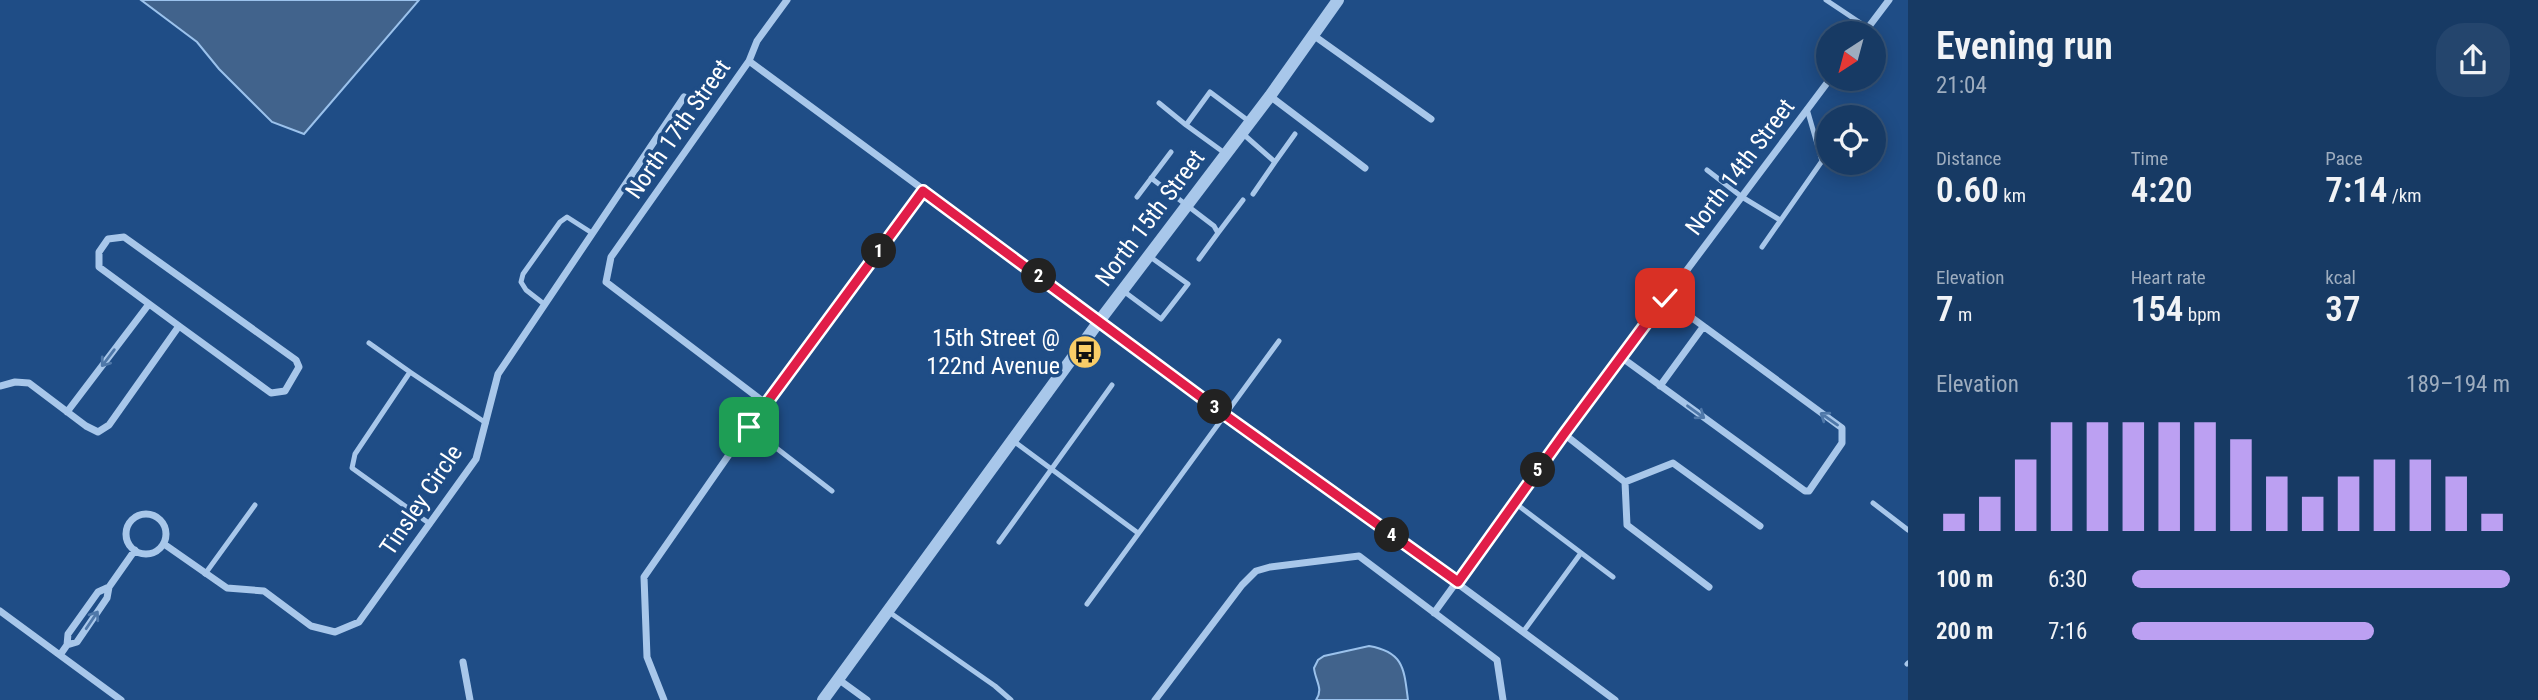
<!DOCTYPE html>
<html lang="en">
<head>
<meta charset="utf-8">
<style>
  :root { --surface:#173a64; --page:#24456d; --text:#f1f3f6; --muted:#9eadbf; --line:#365478; --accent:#bca0f2 }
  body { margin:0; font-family:"Roboto Condensed",sans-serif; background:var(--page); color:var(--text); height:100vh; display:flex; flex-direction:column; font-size:26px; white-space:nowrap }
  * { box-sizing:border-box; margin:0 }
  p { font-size:23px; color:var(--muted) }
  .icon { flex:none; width:38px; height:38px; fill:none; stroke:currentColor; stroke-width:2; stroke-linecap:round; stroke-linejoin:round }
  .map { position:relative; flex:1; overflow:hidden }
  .details { display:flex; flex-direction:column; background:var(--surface); width:630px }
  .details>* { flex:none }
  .needle { width:46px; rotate:216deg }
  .buttons { position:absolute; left:1816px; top:21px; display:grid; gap:14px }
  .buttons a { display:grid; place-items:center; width:70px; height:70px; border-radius:50%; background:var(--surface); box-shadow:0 4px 18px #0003,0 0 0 2px var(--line); font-size:35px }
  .pin { position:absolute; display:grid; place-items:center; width:60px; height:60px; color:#fff; margin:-30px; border-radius:14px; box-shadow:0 4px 10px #0006 }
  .km { position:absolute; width:35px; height:35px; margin:-18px; border-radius:50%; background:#222; color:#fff; font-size:19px; line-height:35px; text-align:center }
  .round { display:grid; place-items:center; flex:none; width:74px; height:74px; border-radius:28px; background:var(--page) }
  .overview { display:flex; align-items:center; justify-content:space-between; height:119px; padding:0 28px }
  h1 { font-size:38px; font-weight:600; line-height:52px }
  .stats { display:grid; grid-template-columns:repeat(3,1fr); gap:10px; height:119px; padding:7px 28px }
  .stats div { display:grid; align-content:center }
  .stats b { font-size:35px; font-weight:600 }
  .stats small { font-size:19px; font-weight:400 }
  .stats p { font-size:19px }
  .chart { height:196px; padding:14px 28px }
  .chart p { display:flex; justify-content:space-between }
  .chart svg { width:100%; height:126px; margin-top:7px; stroke:var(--accent); stroke-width:6 }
  ul { padding:0 28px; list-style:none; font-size:23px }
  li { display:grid; grid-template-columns:112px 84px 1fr; align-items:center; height:52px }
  li i { height:18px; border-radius:9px; background:var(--accent) }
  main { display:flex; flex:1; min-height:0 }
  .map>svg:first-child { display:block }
  .water { fill:#41638c; stroke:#9bc2ec; stroke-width:2 }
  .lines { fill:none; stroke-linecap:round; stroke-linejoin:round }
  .service { stroke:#a8c7ea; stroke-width:5 }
  .minor { stroke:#a8c7ea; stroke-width:7 }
  .tertiary { stroke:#a8c7ea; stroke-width:12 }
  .oneway { stroke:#4f78a9 }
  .route-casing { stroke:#fff; stroke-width:14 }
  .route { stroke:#e11d48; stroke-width:9 }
  .labels { text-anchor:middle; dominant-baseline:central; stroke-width:7; stroke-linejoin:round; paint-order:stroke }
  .street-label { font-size:24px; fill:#fff; stroke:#1f4d86 }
  .poi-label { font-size:24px; fill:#fff; stroke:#1f4d86; text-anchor:end }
</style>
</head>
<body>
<main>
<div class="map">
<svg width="1908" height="700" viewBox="0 0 1908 700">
  <rect width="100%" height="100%" fill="#1f4d86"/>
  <path class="water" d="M141 0H419L304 134 272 122 219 69 197 42Z
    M1369 646C1404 652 1404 669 1408 700H1316C1324 689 1315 680 1314 668L1318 660 1324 656Z"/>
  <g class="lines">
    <path class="service" d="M1826 0 1868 28
      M1159 103 1186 125
      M1242 133 1275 162 1253 194
      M1226 154 1186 125 1210 92 1250 122
      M1275 162 1295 134
      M1707 170 1742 197 1780 220
      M1151 178 1214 226 1218 233 1199 259
      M1137 197 1171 152
      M1218 233 1243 200
      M1762 247 1822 161 1807 109
      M1122 290 1161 319 1188 284 1149 256
      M544 304 526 290 521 282 523 274 560 222 567 217 592 233
      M369 343 410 372
      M749 427 832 491
      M1012 440 1138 533
      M1515 503 1613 577
      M1873 503 1908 530
      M430 524 352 468 355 454 410 372 486 423
      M999 542 1112 385
      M205 574 255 505
      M1087 604 1279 341
      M889 612 995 686 1011 700
      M1523 632 1581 553
      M1907 664 1908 663"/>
    <path class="minor" d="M1864 33 1889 0
      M1313 35 1431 119
      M749 61C1036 276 1327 486 1615 700
      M1270 96 1365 168
      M1621 357 1805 491H1809L1842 443V428L1665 298
      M0 386 15 382 29 383 86 426 98 432 109 425 179 326 271 393 285 391 299 367 296 360 124 237 108 239 99 252V267L179 326
      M1660 386 1703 327
      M765 403 606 282 611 257 749 61 757 41 787 0
      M67 412 149 304
      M1564 434 1625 482 1627 525 1709 587
      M1625 482 1673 463 1760 526
      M126 534a20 20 0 1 1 40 0a20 20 0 1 1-40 0Z
      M164 544 227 588 264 591 311 626 335 632 359 622 476 459 498 374 684 97
      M0 611 121 700
      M1434 613 1564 434 1830 79
      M67 645 77 642 107 598 109 587 135 550
      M60 655 67 645 68 634 98 592 109 587
      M463 662 470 700
      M838 679 867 700
      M664 700 647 657 644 577 765 403 923 191
      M1155 700 1242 585 1256 571 1270 567 1359 556 1497 660 1503 700"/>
    <path class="tertiary" d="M823 700 1100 320 1270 96 1338 0"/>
  </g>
  <defs><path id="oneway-shaft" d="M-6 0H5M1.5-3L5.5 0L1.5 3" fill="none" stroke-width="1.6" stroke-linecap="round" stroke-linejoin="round" transform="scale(1.75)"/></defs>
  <g class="oneway">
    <use href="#oneway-shaft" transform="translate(108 358) rotate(127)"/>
    <use href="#oneway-shaft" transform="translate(1696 412) rotate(36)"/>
    <use href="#oneway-shaft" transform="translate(1829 419) rotate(-145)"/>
    <use href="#oneway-shaft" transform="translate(92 620) rotate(-56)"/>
  </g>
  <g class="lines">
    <g class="route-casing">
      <path id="route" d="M749 427 923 191 1225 415 1458 582 1564 434 1665 298"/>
    </g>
    <use href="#route" class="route"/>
  </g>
  <defs>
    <g id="bus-disc" transform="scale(1.75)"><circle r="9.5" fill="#f9cd67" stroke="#1f4d86"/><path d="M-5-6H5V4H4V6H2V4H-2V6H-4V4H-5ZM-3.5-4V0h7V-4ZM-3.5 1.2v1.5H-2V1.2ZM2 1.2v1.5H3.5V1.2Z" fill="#111"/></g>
  </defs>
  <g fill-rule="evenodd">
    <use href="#bus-disc" x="1085" y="352"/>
  </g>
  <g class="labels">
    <g class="street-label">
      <text transform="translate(678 129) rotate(-55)">North 17th Street</text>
      <text transform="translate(1740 167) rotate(-53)">North 14th Street</text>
      <text transform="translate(1150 218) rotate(-53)">North 15th Street</text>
      <text transform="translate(421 500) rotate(-56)">Tinsley Circle</text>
    </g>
    <g class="poi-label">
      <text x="1060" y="338">15th Street @<tspan x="1060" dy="28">122nd Avenue</tspan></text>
    </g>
  </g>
</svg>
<div class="buttons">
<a><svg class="needle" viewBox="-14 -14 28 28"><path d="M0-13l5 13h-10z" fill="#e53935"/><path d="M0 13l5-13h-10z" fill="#9eadbf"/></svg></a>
<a><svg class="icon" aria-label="locate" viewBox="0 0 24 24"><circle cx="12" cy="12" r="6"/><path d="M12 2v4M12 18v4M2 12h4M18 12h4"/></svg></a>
</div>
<div class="pin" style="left:749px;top:427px;background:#1e9e55"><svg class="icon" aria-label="arrive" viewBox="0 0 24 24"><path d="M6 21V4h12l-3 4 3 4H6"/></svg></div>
<div class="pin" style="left:1665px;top:298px;background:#d93025"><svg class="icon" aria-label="check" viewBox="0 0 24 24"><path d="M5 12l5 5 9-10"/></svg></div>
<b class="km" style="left:879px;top:251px">1</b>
<b class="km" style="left:1039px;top:276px">2</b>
<b class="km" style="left:1215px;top:407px">3</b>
<b class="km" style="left:1392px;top:535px">4</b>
<b class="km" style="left:1538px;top:470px">5</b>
</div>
<section class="details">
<div class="overview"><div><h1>Evening run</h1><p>21:04</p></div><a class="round"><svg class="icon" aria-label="share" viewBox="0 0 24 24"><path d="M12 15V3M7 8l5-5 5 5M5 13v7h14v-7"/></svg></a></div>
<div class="stats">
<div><p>Distance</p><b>0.60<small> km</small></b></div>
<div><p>Time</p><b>4:20</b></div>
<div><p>Pace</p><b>7:14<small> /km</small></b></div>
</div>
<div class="stats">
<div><p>Elevation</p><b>7<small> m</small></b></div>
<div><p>Heart rate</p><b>154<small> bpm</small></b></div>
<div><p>kcal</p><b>37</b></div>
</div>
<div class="chart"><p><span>Elevation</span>189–194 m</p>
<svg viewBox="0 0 160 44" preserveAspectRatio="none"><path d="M5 44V38M15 44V32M25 44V19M35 44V6M45 44V6M55 44V6M65 44V6M75 44V6M85 44V12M95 44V25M105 44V32M115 44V25M125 44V19M135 44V19M145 44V25M155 44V38"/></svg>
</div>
<ul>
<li><b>100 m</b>6:30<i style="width:100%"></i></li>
<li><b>200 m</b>7:16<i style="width:64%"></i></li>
</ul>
</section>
</main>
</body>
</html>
